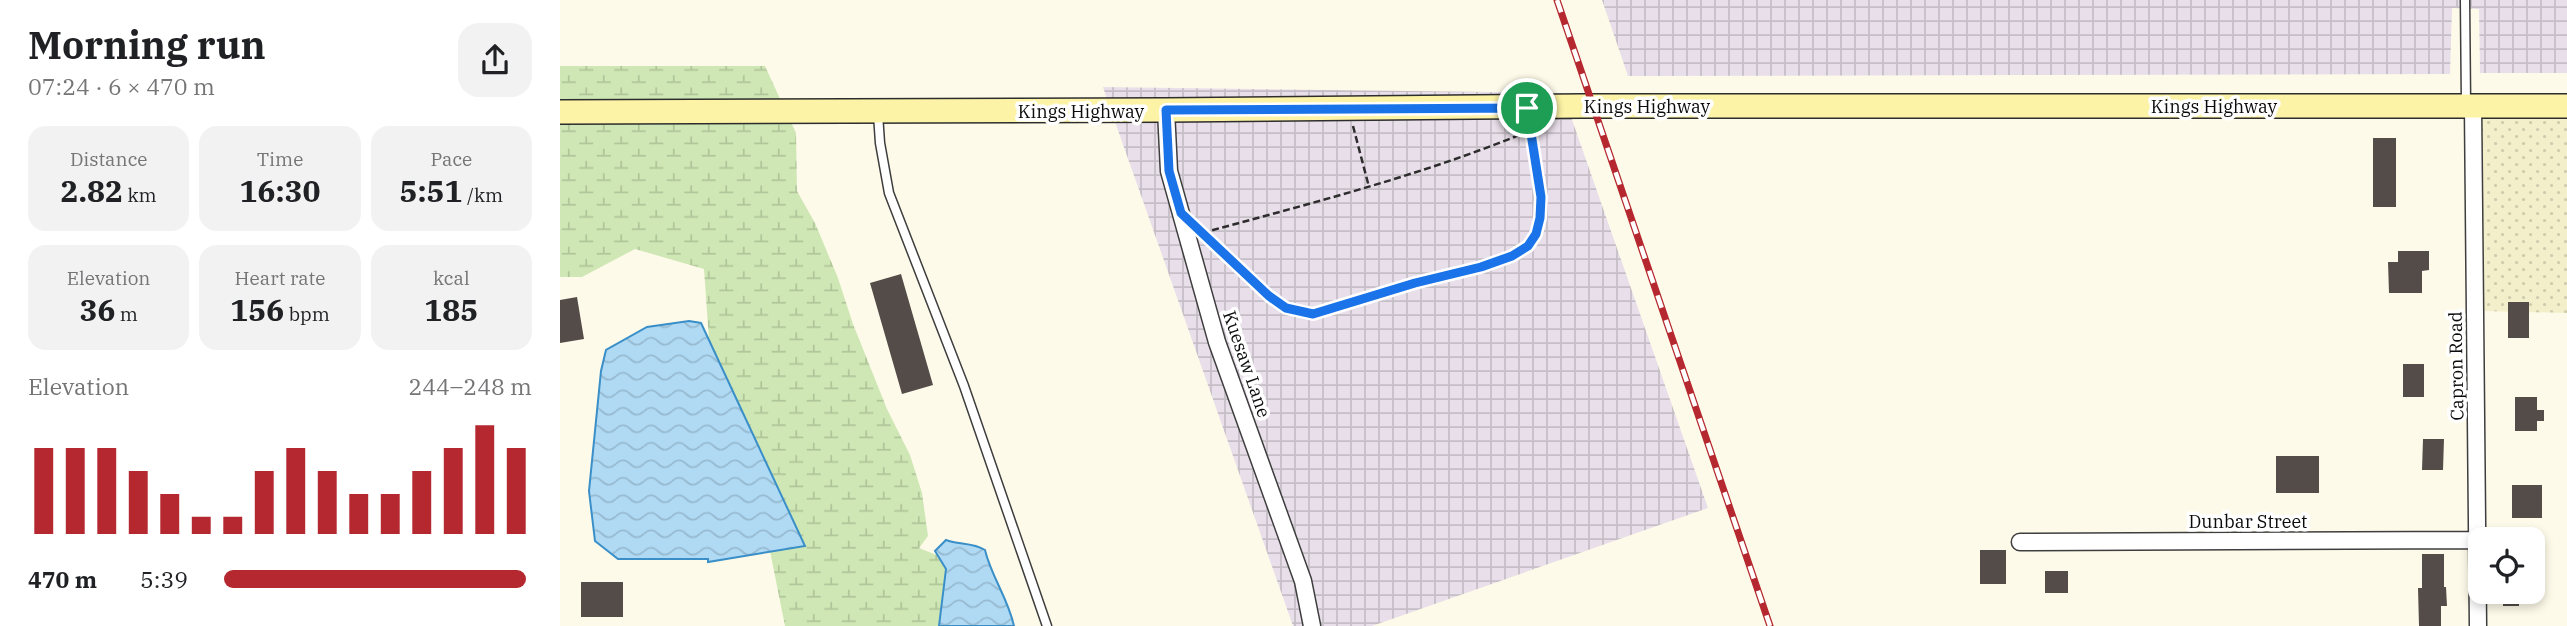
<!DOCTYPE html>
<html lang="en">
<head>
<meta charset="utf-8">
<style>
  :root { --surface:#fff; --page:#f2f2f2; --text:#202124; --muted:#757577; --accent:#b5282f }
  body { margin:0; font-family:"IBM Plex Serif",serif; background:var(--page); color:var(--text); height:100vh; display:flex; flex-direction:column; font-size:26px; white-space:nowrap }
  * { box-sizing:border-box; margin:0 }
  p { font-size:23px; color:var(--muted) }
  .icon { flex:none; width:38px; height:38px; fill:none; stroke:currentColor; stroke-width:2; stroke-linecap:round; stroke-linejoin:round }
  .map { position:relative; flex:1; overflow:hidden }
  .drawer { display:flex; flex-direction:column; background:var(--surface); width:560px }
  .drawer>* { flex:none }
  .controls { position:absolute; left:1908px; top:527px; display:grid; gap:14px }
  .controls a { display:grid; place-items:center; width:77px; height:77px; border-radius:14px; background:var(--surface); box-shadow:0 4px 10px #0003; font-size:35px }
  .pin { position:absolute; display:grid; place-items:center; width:60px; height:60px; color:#fff; margin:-30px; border:4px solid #fff; border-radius:50%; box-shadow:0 2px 7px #0007 }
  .round { display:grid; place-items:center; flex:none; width:74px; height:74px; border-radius:21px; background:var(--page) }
  .overview { display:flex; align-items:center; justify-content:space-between; height:119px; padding:0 28px }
  h1 { font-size:38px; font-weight:800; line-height:52px }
  .figures { display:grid; grid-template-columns:repeat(3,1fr); gap:10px; height:119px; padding:7px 28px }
  .figures div { display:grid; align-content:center; border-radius:18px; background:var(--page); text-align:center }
  .figures b { font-size:30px; font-weight:800 }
  .figures small { font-size:19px; font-weight:400 }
  .figures p { font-size:19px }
  .chart { height:196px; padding:14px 28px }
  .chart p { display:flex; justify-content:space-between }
  .chart svg { width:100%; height:126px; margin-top:7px; stroke:var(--accent); stroke-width:6 }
  ul { padding:0 28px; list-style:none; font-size:23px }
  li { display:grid; grid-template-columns:112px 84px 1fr; align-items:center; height:52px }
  li i { height:18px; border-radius:9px; background:var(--accent) }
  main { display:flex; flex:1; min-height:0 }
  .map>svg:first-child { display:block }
  .industrial { fill:url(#industrial-grid) }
  .farmland { fill:url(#farmland-dots) }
  .wetland { fill:url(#wetland-marsh) }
  .water { fill:url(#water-waves); stroke:#3a8fc8; stroke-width:2 }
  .building { fill:#534c48 }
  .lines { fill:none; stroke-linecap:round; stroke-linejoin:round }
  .lane-casing { stroke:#3e3e3e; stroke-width:11 }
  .street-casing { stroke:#3e3e3e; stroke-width:19 }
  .secondary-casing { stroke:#2d2d2d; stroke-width:26 }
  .path { stroke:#2d2d2d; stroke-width:2.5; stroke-dasharray:7 3.5; stroke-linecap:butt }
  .lane { stroke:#fff; stroke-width:8 }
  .street { stroke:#fff; stroke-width:16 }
  .secondary { stroke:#fcf3a6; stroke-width:23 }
  .rail-casing { stroke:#b5282f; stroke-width:7 }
  .rail { stroke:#fff; stroke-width:4.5; stroke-dasharray:13; stroke-linecap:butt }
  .route-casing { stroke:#fff; stroke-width:14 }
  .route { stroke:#1a73e8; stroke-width:9 }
  .labels { text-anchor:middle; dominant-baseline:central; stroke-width:7; stroke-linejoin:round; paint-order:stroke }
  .street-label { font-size:18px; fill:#0b0b0b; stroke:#fff }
</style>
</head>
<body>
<main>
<section class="drawer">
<div class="overview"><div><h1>Morning run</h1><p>07:24 · 6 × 470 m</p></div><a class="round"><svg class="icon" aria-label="share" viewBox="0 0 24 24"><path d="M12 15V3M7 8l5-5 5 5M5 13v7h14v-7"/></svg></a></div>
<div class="figures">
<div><p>Distance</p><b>2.82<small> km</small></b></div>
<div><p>Time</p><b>16:30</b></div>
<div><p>Pace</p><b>5:51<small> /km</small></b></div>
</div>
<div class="figures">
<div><p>Elevation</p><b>36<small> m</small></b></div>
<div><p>Heart rate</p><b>156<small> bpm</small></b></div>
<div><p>kcal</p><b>185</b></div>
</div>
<div class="chart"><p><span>Elevation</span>244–248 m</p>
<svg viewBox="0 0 160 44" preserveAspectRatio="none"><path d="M5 44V14M15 44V14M25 44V14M35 44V22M45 44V30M55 44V38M65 44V38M75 44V22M85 44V14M95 44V22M105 44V30M115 44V30M125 44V22M135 44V14M145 44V6M155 44V14"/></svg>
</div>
<ul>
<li><b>470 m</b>5:39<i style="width:98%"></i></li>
</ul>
</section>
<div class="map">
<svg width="2007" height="626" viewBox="0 0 2007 626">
  <defs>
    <pattern id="industrial-grid" width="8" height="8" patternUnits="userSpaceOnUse" patternTransform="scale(1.75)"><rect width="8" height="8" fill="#e9dfea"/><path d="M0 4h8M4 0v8" fill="none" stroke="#c6bec7"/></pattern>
    <pattern id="farmland-dots" width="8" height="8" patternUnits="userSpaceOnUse" patternTransform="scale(1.75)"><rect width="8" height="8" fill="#f3efcb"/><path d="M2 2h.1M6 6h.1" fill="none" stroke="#cfccad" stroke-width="1.8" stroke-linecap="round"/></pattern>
    <pattern id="wetland-marsh" width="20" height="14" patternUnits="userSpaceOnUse" patternTransform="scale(1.75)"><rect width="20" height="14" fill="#cfe7b5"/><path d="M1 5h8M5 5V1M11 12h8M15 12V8" fill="none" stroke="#b0c59a"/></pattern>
    <pattern id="water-waves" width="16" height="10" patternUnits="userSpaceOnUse" patternTransform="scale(1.75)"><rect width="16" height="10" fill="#b0daf4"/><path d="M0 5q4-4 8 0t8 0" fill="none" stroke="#96bad0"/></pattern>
  </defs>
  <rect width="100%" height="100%" fill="#fefae9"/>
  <path class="industrial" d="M1042 0H2007V73H1920L1919 9 1892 8 1890 74 1068 76Z
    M543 87 1002 93 1004 98 548 102Z
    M1010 114 1148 508 812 626H759L750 579 664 339 617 169 614 119Z
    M554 119H599L736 584 744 626H733Z"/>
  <path class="farmland" d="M1921 114H2007V313L1922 311Z"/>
  <path class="wetland" d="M0 66H205L222 103H0Z
    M0 120H230L236 133 237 191 255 223 278 278 293 324 327 409 350 455 362 493 368 536 359 548 379 556 386 569 379 626H225L210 551 245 545 149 340 144 269 75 249 22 277H0Z"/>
  <path class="water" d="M129 321 141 323 245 546 148 562V559H58L35 541 29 491 41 371 46 350 87 327Z
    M386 540C399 545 412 542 425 550 431 576 448 598 454 626H379L386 569 375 551Z"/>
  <path class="building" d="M1813 138H1836V207H1813Z
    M1838 251H1869V270L1862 271V293H1829L1828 262H1838Z
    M341 274 373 385 342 394 310 283Z
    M17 297 24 339 0 343V300Z
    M1948 302H1969V338H1948Z
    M1843 364H1864V397H1843Z
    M1955 397H1977V410H1984V421H1977V431H1955Z
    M1863 439H1884L1883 470H1862Z
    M1716 456H1759V493H1716Z
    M1952 485H1982V518H1952Z
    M1420 550H1446V584H1420Z
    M1862 554H1884V587H1886L1887 606H1881V626H1859L1858 588H1862Z
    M1485 571H1508V593H1485Z
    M21 582H63V617H21Z
    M1943 592H1959V606H1943Z"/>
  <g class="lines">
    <g class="lane-casing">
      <path id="lane" d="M1905 0 1906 103
        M318 114 320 143 329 193 404 386 487 626"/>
    </g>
    <g class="street-casing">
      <path id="street" d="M1913 106 1918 626
        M606 110 609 171 657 342 743 581 752 626
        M1460 542 1916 540"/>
    </g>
    <g class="secondary-casing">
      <path id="secondary" d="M0 112 606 110 1023 106H2007"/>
    </g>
    <path class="path" d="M793 126 809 187
      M642 233C752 203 863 175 969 131
      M643 234C674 263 710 311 753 314 788 304 822 292 857 283 888 274 920 269 950 256 960 252 969 246 975 236 990 208 975 155 970 125"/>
    <use href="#lane" class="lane"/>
    <use href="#street" class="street"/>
    <use href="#secondary" class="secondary"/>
    <g class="rail-casing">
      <path id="rail" d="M997 0 1210 626"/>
    </g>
    <use href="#rail" class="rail"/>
  </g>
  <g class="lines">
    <g class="route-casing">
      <path id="route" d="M967 108 981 197 980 218 976 234 968 246 952 256 921 267 855 283 753 314 726 308 709 296 621 213 609 171 606 110Z"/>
    </g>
    <use href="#route" class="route"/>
  </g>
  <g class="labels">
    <g class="street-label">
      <text x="1087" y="106">Kings Highway</text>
      <text x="1654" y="106">Kings Highway</text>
      <text x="521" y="111">Kings Highway</text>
      <text transform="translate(687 364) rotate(71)">Kuesaw Lane</text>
      <text transform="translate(1896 366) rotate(-91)">Capron Road</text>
      <text x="1688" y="521">Dunbar Street</text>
    </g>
  </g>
</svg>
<div class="controls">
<a><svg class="icon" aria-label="locate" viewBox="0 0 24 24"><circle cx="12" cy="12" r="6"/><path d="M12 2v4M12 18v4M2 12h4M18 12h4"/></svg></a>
</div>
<div class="pin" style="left:967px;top:108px;background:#1e9e55"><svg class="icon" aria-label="arrive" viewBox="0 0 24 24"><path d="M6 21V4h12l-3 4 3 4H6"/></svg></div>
</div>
</main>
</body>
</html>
